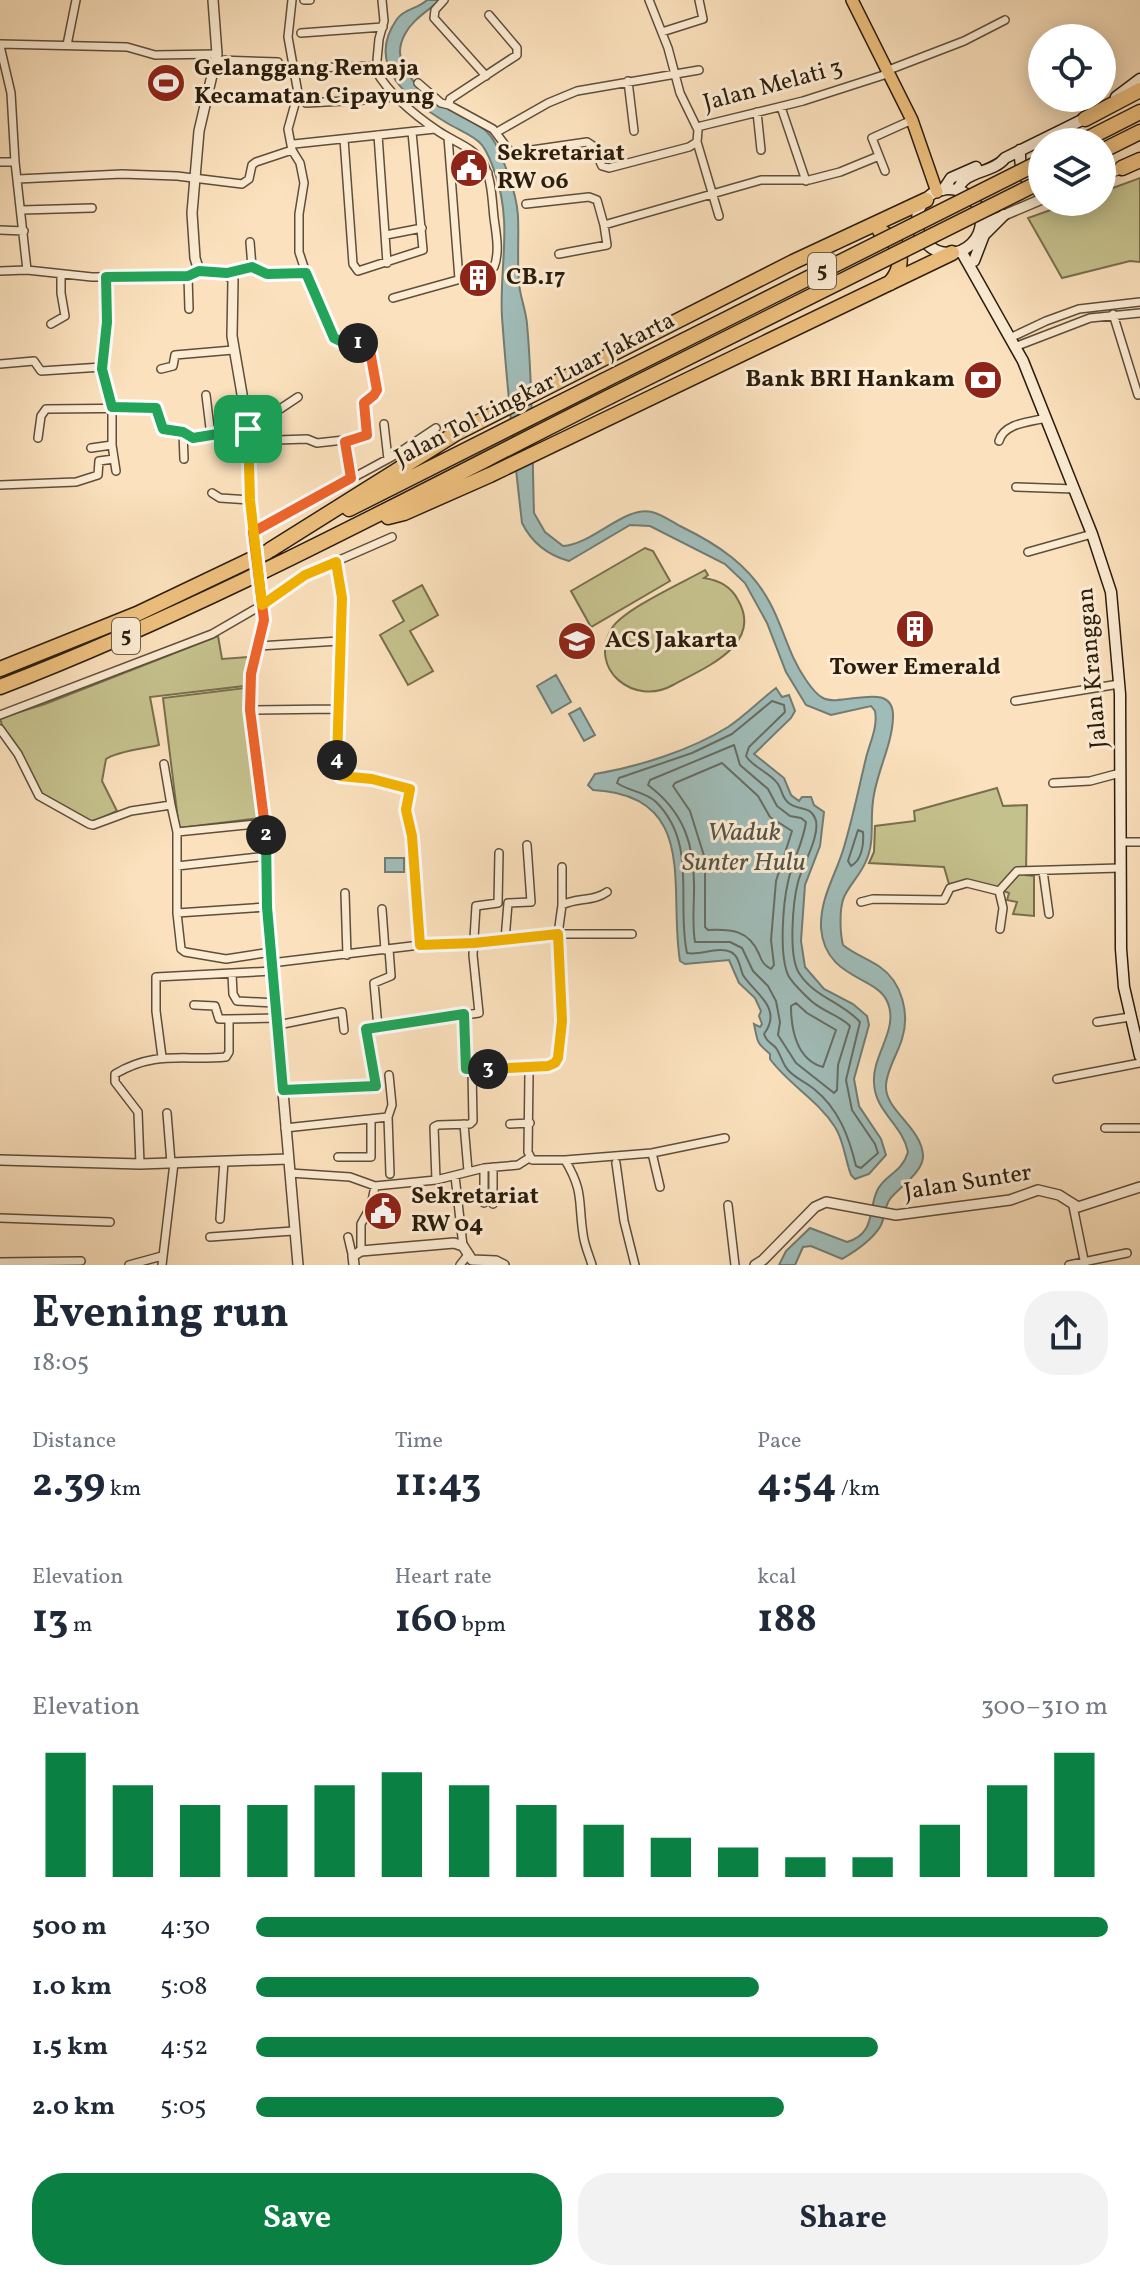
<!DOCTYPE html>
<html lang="en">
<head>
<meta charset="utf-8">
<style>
  :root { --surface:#fff; --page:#f2f2f3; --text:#1f2937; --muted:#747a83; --accent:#0b8043 }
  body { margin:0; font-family:Vollkorn,serif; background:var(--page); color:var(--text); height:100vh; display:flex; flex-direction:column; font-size:30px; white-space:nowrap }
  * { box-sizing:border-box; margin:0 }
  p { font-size:26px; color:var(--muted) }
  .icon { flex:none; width:44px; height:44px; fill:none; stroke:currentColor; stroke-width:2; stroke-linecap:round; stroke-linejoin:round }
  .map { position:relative; height:1265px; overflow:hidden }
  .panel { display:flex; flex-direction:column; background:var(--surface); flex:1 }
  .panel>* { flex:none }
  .tools { position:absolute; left:1028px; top:24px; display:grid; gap:16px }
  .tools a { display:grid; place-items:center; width:88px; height:88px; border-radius:50%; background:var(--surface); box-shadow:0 4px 20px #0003; font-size:40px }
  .pin { position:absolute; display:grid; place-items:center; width:68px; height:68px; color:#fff; margin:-34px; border-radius:16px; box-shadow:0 4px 12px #0006 }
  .km { position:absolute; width:40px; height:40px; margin:-20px; border-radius:50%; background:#222; color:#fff; font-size:22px; line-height:40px; text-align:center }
  .round { display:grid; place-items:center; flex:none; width:84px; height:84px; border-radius:32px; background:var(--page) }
  .headline { display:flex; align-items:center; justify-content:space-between; height:136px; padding:0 32px }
  h1 { font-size:44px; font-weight:700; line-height:60px }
  .stats { display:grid; grid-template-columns:repeat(3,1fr); gap:12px; height:136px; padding:8px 32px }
  .stats div { display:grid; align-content:center }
  .stats b { font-size:40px; font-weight:700 }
  .stats small { font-size:22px; font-weight:400 }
  .stats p { font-size:22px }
  .chart { height:224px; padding:16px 32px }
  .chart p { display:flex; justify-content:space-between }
  .chart svg { width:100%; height:144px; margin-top:8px; stroke:var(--accent); stroke-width:6 }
  .button { display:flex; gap:16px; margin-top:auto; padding:16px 32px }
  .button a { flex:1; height:92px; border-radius:32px; background:var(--accent); color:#fff; font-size:32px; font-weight:700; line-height:92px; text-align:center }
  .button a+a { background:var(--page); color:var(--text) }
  ul { padding:0 32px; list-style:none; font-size:26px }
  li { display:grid; grid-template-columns:128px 96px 1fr; align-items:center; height:60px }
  li i { height:20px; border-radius:10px; background:var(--accent) }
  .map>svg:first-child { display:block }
  .green { fill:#c5c18d; stroke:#786f4d; stroke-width:2 }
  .water { fill:#a0bcb8; stroke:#717c74; stroke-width:2 }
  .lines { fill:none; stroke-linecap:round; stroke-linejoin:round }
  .shore { stroke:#666c62; stroke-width:2 }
  .minor-casing { stroke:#5f4e39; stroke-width:10 }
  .tertiary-casing { stroke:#5f4e39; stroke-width:12 }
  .secondary-casing { stroke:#2b1d0d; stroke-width:13 }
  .primary-casing { stroke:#2b1d0d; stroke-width:14 }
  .motorway-casing { stroke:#2b1d0d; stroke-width:17 }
  .minor { stroke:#fcecd4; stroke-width:7 }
  .tertiary { stroke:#fcecd4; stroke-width:9 }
  .secondary { stroke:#fcecd4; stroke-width:10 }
  .primary { stroke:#eec07e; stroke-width:11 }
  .motorway { stroke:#eec07e; stroke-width:14 }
  .tertiary-bridge-casing { stroke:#5f4e39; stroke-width:12; stroke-linecap:butt }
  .motorway-bridge-casing { stroke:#2b1d0d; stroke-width:17; stroke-linecap:butt }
  .tertiary-bridge { stroke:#fcecd4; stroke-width:9 }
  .motorway-bridge { stroke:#eec07e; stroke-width:14 }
  .split-1-casing { stroke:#fff; stroke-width:16 }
  .split-2-casing { stroke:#fff; stroke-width:16 }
  .split-3-casing { stroke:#fff; stroke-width:16 }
  .split-4-casing { stroke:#fff; stroke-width:16 }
  .split-5-casing { stroke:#fff; stroke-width:16 }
  .split-1 { stroke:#22a559; stroke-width:10 }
  .split-2 { stroke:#f0652b; stroke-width:10 }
  .split-3 { stroke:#22a559; stroke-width:10 }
  .split-4 { stroke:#f5b400; stroke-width:10 }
  .split-5 { stroke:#f5b400; stroke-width:10 }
  .labels { text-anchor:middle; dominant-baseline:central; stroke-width:6; stroke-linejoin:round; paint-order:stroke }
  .shield { fill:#fcecd4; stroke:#6a5b49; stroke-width:2 }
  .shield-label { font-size:22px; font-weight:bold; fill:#2b1d0d }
  .poi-label { font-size:24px; font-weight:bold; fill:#2b1d0d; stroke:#fcecd4; text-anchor:start }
  .street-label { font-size:24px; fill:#2b1d0d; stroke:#fcecd4 }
  .water-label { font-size:26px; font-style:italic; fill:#545549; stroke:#fcecd4 }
</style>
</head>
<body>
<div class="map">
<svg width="1140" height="1265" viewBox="0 0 1140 1265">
  <rect width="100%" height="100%" fill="#fbe1bd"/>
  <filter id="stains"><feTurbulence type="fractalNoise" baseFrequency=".0025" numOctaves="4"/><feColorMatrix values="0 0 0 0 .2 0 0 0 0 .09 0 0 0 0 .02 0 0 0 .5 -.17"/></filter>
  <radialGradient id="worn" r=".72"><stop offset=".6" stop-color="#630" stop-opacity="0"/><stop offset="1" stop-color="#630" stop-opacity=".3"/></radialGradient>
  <path class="green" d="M1140 178V262L1130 261 1062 278 1028 218 1073 202H1102V192Z
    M645 548 653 551 670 581 591 627 571 591Z
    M705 570 708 575 704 578C718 580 731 586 738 600 764 645 704 668 673 685 634 707 587 669 612 628 624 609 684 582 705 570Z
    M422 585 438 615 410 631 433 671 408 685 380 635 404 621 393 601Z
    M218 636 222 659 248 657 244 686 150 697 159 745C143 749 118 751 106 759L102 781 117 811 92 822 38 792 4 733 0 718 45 704Z
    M245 688 261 818 179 828 163 698Z
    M997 788 1003 806 1027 805 1026 875 1034 876V916L1013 914 1017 902 1007 900 1009 893C987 885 972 880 949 884L944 867 869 863 874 852 875 826 915 821 914 811Z"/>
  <path class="water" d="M427 0H440C428 11 413 19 405 34 379 81 460 110 486 131 495 139 500 152 504 163 510 178 517 199 518 216 519 238 517 260 519 283 520 297 526 310 527 324 533 387 532 451 534 513L545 532 563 546C592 545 625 505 652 512 661 514 671 521 680 526 717 544 750 565 770 603 784 629 788 654 806 680 810 686 817 695 823 698 842 708 895 678 893 718 892 746 876 773 873 801 870 821 875 842 866 861 861 874 850 884 844 897 839 909 840 933 843 945 854 954 868 959 880 967 902 982 910 1014 902 1039 898 1053 886 1071 886 1086 885 1110 921 1127 923 1155 924 1172 899 1187 890 1199 884 1207 885 1219 880 1227 871 1241 856 1251 842 1259L811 1246 803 1247 795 1265H779L786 1251 810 1228 847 1242C876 1233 868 1210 877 1191 884 1175 902 1173 908 1152 903 1125 875 1112 874 1083 872 1054 900 1029 887 1001 876 976 825 979 821 928 820 897 836 875 844 847 853 817 859 787 866 758 870 742 878 727 875 711L871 706 831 715 806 705 786 672 767 623 745 583 725 564 650 526 630 525 569 561C547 555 532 543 522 523 514 454 507 386 502 317 499 268 513 224 495 173 492 164 488 153 482 145 474 135 458 130 447 123 409 100 364 66 397 19 405 8 418 9 427 0Z
    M556 675 571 702 552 713 537 686Z
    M776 688 782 697 789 695 795 711 791 718 754 754 784 778 791 795 799 801 802 797H811L814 805 824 812 820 846 805 885 801 941 805 967 824 989 853 1004 867 1016 869 1025 854 1079 859 1106 881 1139 886 1155 869 1174 855 1179 851 1175C845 1159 844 1141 835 1127 817 1099 789 1085 770 1059V1054C756 1042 758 1043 754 1024L760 1027 762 1024 759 1016 761 1011 755 998 739 983 729 960 685 964 680 961C668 889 700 795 593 790L588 785 595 774C638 767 691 750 728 727 745 716 760 700 776 688Z
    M580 708 595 735 584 741 569 714Z
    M385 858H404V872H385Z"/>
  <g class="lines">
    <path class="shore" d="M772 701 784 705 785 712 749 747 746 756C753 768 770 772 778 784 783 792 782 799 790 804 799 810 810 806 815 818 822 833 802 866 798 882 793 901 788 956 799 973 814 997 842 1002 860 1022L846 1080 852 1110 875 1144 878 1153 861 1168 856 1166C849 1137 839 1109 814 1089 806 1082 796 1079 788 1070 782 1063 781 1055 776 1048 771 1042 767 1043 764 1034 784 1008 753 992 743 975 740 968 739 956 731 952 718 946 700 956 687 953 676 903 698 843 656 802 646 792 628 791 617 783L619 778 692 753 732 734Z
      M734 745 740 765 768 789 777 806 790 816 801 818 806 822C803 844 792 861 788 882 783 904 779 954 788 975 792 983 802 992 808 998 820 1011 838 1014 850 1026L838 1065 837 1090 834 1093 796 1063 778 1035 780 1022 776 1001 768 986 753 971 742 948 730 942H695C692 925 694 908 694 890 695 845 684 812 648 785L650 780Z
      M722 763 758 796 770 817 792 831 776 881 771 940 774 965 771 969C764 965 762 962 759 954 749 930 731 929 708 930L705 927V859L690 811 673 786 675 783Z
      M858 830 863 832C864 844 862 860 851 866L848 861Z
      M796 1003 807 1013 836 1030 823 1067C797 1060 791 1030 791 1006Z"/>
    <g class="minor-casing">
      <path id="minor" d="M304 0H310
        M382 0 384 21 379 39 376 71C390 95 416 116 438 131 454 142 473 147 483 163 492 179 492 200 494 218 496 233 500 252 494 267L486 272 393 298
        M444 0 435 10 434 18 486 76
        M489 15 517 48V55L450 99 449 105 493 129 511 153 587 142 593 146 602 166 609 168 689 147 697 142 698 130 680 93 668 48 649 0
        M662 32 703 19 699 0
        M301 33 383 27
        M0 44 127 47 155 55 217 54
        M67 45 76 0
        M0 46 11 93 15 162 27 270
        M217 60 278 62
        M310 68 375 66
        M886 71 964 41 1005 20
        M628 81 634 131
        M418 83 441 103 449 105
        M306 103 384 99 395 95
        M781 107 806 181
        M757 112 761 150
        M697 127 803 101 890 73
        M497 132 548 103 577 91 699 70
        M378 135 387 263
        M448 137 459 279
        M344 139 353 264 358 271 423 250 412 132
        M697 142 719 216
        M294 144 435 129
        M0 162H15
        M885 171 872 138 912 120
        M452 175 488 173
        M18 179 122 174 177 176 242 184 249 179 252 165 256 162 292 150
        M526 204 589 197 597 200 604 225 607 245 559 254
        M22 210 92 208
        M604 225 761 180H809L840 172 879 156
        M0 230 24 231
        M386 235 422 228
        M250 242 252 267
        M0 271 27 270 92 277 188 276 199 271
        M227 273 252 267 267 274 306 273
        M188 276 189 309
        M106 277 107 322 102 367 112 407V445L116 471
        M1113 314 1138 395
        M51 324 65 316 61 293V274
        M1012 337 1046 321 1079 309 1140 302
        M1017 346 1090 318 1140 313
        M0 364 34 361 41 371 102 367
        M161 369 173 366 175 355 233 350
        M206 395 211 436
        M246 416 280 409 298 397
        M384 424 388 459
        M183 432 184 459
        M38 438 41 416 46 409 155 408 163 429 183 432 197 438 248 429
        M248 441 307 439 317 443 362 438 368 433 364 401 374 395 377 390 370 351C359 339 346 346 334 338L306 273 299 252V214L304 183 300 163 292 150 288 129 298 93 288 37 292 0
        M999 441C1004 423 1030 422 1046 418
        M345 442 351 478
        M91 448 112 445
        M0 485 76 482 98 475 99 461 114 459
        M1016 487 1075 489
        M212 493 220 498 250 500
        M253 532 397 454 436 428
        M1028 552 1092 534
        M336 562 342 598 337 709
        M259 646 339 641
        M1015 701 1119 684
        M250 710 337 709 336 772 340 776 372 779 409 788 406 810 412 836 420 945
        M0 715 212 634 262 605 305 575 392 537
        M0 729 18 754 39 796 89 824 93 825 131 811 171 805 177 832 265 823
        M164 764 171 805
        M1053 783 1090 781 1120 773
        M177 832V913L181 949 185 952 226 959 271 952
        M1121 842H1140
        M177 866 267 856
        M562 867V905L558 934H632
        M1043 871 1049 914
        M999 891 1003 908 1000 929
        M345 893 347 955
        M861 902 873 899 944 900 950 888 967 883 999 891 1017 871 1120 868
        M562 905C577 897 593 902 607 892
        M382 909 385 950
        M177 913 267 907
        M505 940 508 903 531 902 527 845
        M271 963 420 945 474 943 558 934 562 1021 555 1063 532 1068 529 1074 528 1152 532 1160H565C584 1192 578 1200 583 1234 584 1244 589 1255 592 1265
        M232 974 233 994 237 1001 276 1003
        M194 1005 215 1006 219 1019H229
        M1097 1022 1130 1017
        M278 1025 342 1012 344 1030
        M378 1027 374 983 391 976 389 949
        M162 1057 156 1011V977L273 971
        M472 1071 532 1068
        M1057 1079 1140 1063
        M283 1090 376 1086 366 1029 479 1013 473 955 476 906 498 903 499 853
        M167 1113 171 1163
        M388 1117 390 1174
        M464 1124 468 1171
        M510 1124 530 1123
        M285 1128 388 1117 392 1105 389 1075
        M1105 1128H1140
        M652 1153 660 1187
        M338 1157H371V1120
        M565 1160 652 1153 725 1138
        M616 1163 624 1221 635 1265
        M140 1164 138 1112 115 1082V1074C156 1050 183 1061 226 1057L229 1052V1019L277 1018
        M493 1167V1204
        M484 1168V1203
        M290 1173 350 1177 375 1186 436 1180 484 1168 518 1165 529 1158
        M455 1176 463 1246
        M436 1180 434 1127 438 1125 470 1124 473 1121 472 1071 465 1067 464 1014
        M728 1205 735 1265
        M1073 1206 1085 1265
        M0 1218 110 1222
        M220 1219 224 1161
        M210 1237 293 1231
        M348 1237 353 1258
        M361 1251V1224L371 1206 375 1186
        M0 1262 81 1261
        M129 1265 162 1256
        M162 1265 174 1163
        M460 1265 467 1256
        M1069 1265 1127 1253"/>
    </g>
    <g class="tertiary-casing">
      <path id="tertiary" d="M213 0 217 54 199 131 192 213 195 258 199 271 227 273 233 280 232 336 248 429 250 500 254 538
        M1102 176 1125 167
        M981 225 1042 199
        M261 592 263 626 251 674 250 710 265 823 267 907 298 1265
        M0 1160 140 1164 288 1159
        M354 1265 353 1256 361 1251 454 1243 463 1246 472 1260 496 1261 504 1265
        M755 1265 763 1260 815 1207 826 1202 896 1215 1010 1200 1038 1190 1059 1195 1078 1207 1140 1187"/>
    </g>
    <g class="secondary-casing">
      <path id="secondary" d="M1116 97 1140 79
        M1020 150C1019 169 1025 184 1042 193
        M917 221a32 32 0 1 1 64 0a32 32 0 1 1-64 0Z
        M943 190 951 178 976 167
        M958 191C962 170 993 174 1005 158L1090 116
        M961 251 1023 361 1092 534 1111 592 1120 694 1121 949 1124 987 1140 1056
        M974 261 984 235 1004 215"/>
    </g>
    <g class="primary-casing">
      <path id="primary" d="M852 0 912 120 937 192"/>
    </g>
    <g class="motorway-casing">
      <path id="motorway" d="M1085 119 1140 90
        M1081 142 1140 112
        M1102 151 1140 132
        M1122 168 1140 160
        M880 231C902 242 906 265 890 283
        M349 509 603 381
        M388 517 404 513 490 475 952 253
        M270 550 455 434 793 262 926 200
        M0 669 137 614 267 552
        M0 687C210 606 408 498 609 397"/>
    </g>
    <use href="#minor" class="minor"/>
    <use href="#tertiary" class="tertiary"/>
    <use href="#secondary" class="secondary"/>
    <use href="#primary" class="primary"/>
    <use href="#motorway" class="motorway"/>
    <g class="tertiary-bridge-casing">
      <path id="tertiary-bridge" d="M254 538 261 592"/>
    </g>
    <g class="motorway-bridge-casing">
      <path id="motorway-bridge" d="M603 381 1042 161
        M609 397 1042 181"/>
    </g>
    <use href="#tertiary-bridge" class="tertiary-bridge"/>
    <use href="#motorway-bridge" class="motorway-bridge"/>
  </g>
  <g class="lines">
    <g class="split-1-casing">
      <path id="split-1" d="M248 429 193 438 183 432 163 429 156 408 112 407 102 369 107 322 106 277 188 276 199 271 227 273 252 267 267 274 306 273 334 338 340 341 358 343"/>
    </g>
    <g class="split-2-casing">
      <path id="split-2" d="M266 835 250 710 251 674 264 620 253 532 351 478 345 442 367 435 364 403 374 395 377 390 370 351 358 343"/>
    </g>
    <g class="split-3-casing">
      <path id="split-3" d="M266 835 267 907 283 1090 376 1086 366 1029 464 1014 466 1069H488"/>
    </g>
    <g class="split-4-casing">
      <path id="split-4" d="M337 760 336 772 340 776 372 779 410 789 406 810 412 836 420 945 474 943 558 934 562 1021 558 1058 555 1063 548 1066 488 1069"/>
    </g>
    <g class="split-5-casing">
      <path id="split-5" d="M248 429 250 500 262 605 305 575 336 562 342 598 337 760"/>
    </g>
    <use href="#split-1" class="split-1"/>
    <use href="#split-2" class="split-2"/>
    <use href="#split-3" class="split-3"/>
    <use href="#split-4" class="split-4"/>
    <use href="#split-5" class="split-5"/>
  </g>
  <defs>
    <g id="stadium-disc" transform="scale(2)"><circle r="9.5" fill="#8f2418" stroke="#fcecd4"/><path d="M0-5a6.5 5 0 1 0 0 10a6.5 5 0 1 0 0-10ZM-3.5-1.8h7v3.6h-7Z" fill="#fff"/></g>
    <g id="civic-disc" transform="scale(2)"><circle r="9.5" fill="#8f2418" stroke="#fcecd4"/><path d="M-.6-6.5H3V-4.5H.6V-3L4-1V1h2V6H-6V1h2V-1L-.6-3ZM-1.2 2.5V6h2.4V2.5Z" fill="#fff"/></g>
    <g id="building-disc" transform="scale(2)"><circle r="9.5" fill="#8f2418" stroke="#fcecd4"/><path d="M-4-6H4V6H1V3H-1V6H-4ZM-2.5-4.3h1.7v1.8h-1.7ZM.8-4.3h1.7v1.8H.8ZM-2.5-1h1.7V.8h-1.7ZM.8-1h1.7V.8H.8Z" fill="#fff"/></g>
    <g id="bank-disc" transform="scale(2)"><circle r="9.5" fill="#8f2418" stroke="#fcecd4"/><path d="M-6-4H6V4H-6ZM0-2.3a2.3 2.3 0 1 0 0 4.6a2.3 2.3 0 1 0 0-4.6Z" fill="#fff"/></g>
    <g id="school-disc" transform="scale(2)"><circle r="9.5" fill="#8f2418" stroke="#fcecd4"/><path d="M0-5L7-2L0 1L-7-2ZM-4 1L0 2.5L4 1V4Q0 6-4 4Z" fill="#fff"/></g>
  </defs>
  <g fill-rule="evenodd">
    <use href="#stadium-disc" x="166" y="83"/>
    <use href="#civic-disc" x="469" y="168"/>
    <use href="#building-disc" x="478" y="278"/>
    <use href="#bank-disc" x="983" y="380"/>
    <use href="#building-disc" x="915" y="629"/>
    <use href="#school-disc" x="577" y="641"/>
    <use href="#civic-disc" x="383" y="1211"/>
  </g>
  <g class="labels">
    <g class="shield">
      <rect x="808" y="253" width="28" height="36" rx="6"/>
      <rect x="112" y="618" width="28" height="36" rx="6"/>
    </g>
    <g class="shield-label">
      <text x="822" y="271">5</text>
      <text x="126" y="636">5</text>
    </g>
    <g class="poi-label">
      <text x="194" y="69">Gelanggang Remaja<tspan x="194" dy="28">Kecamatan Cipayung</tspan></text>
      <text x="497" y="154">Sekretariat<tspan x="497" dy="28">RW 06</tspan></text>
      <text x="506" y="278">CB.17</text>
      <text x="955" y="380" text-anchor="end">Bank BRI Hankam</text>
      <text x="605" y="641">ACS Jakarta</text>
      <text x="915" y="668" text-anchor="middle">Tower Emerald</text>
      <text x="411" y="1197">Sekretariat<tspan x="411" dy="28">RW 04</tspan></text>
    </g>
    <g class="street-label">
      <text transform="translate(773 86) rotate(-15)">Jalan Melati 3</text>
      <text transform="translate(535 390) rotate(-27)">Jalan Tol Lingkar Luar Jakarta</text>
      <text transform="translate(1093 668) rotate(-95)">Jalan Kranggan</text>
      <text transform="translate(968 1183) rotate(-9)">Jalan Sunter</text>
    </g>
    <g class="water-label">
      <text x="744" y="833">Waduk<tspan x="744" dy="30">Sunter Hulu</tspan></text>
    </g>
  </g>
  <rect width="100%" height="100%" filter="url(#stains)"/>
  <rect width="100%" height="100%" fill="url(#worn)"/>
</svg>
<div class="tools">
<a><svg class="icon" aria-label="locate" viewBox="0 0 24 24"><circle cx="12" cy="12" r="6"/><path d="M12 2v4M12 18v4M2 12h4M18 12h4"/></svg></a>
<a><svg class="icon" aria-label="layers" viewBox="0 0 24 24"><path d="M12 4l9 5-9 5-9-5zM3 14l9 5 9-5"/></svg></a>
</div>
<div class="pin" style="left:248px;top:429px;background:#1e9e55"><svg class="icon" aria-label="arrive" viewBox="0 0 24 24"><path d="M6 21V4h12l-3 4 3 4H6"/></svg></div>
<b class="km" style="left:358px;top:343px">1</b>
<b class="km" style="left:266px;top:835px">2</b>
<b class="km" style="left:488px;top:1069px">3</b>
<b class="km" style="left:337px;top:760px">4</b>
</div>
<section class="panel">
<div class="headline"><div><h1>Evening run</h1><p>18:05</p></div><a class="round"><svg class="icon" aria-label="share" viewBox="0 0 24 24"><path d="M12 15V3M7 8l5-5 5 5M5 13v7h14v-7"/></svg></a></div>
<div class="stats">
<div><p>Distance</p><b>2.39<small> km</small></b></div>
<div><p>Time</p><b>11:43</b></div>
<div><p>Pace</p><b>4:54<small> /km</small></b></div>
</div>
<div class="stats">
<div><p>Elevation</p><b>13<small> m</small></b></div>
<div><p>Heart rate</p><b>160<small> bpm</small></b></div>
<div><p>kcal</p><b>188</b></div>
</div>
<div class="chart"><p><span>Elevation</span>300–310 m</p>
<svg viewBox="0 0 160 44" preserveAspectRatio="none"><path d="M5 44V6M15 44V16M25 44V22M35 44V22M45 44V16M55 44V12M65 44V16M75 44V22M85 44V28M95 44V32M105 44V35M115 44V38M125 44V38M135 44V28M145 44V16M155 44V6"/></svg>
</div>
<ul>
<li><b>500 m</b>4:30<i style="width:100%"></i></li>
<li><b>1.0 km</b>5:08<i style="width:59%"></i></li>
<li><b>1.5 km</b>4:52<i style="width:73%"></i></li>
<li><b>2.0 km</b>5:05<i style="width:62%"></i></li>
</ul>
<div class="button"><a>Save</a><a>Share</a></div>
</section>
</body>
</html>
